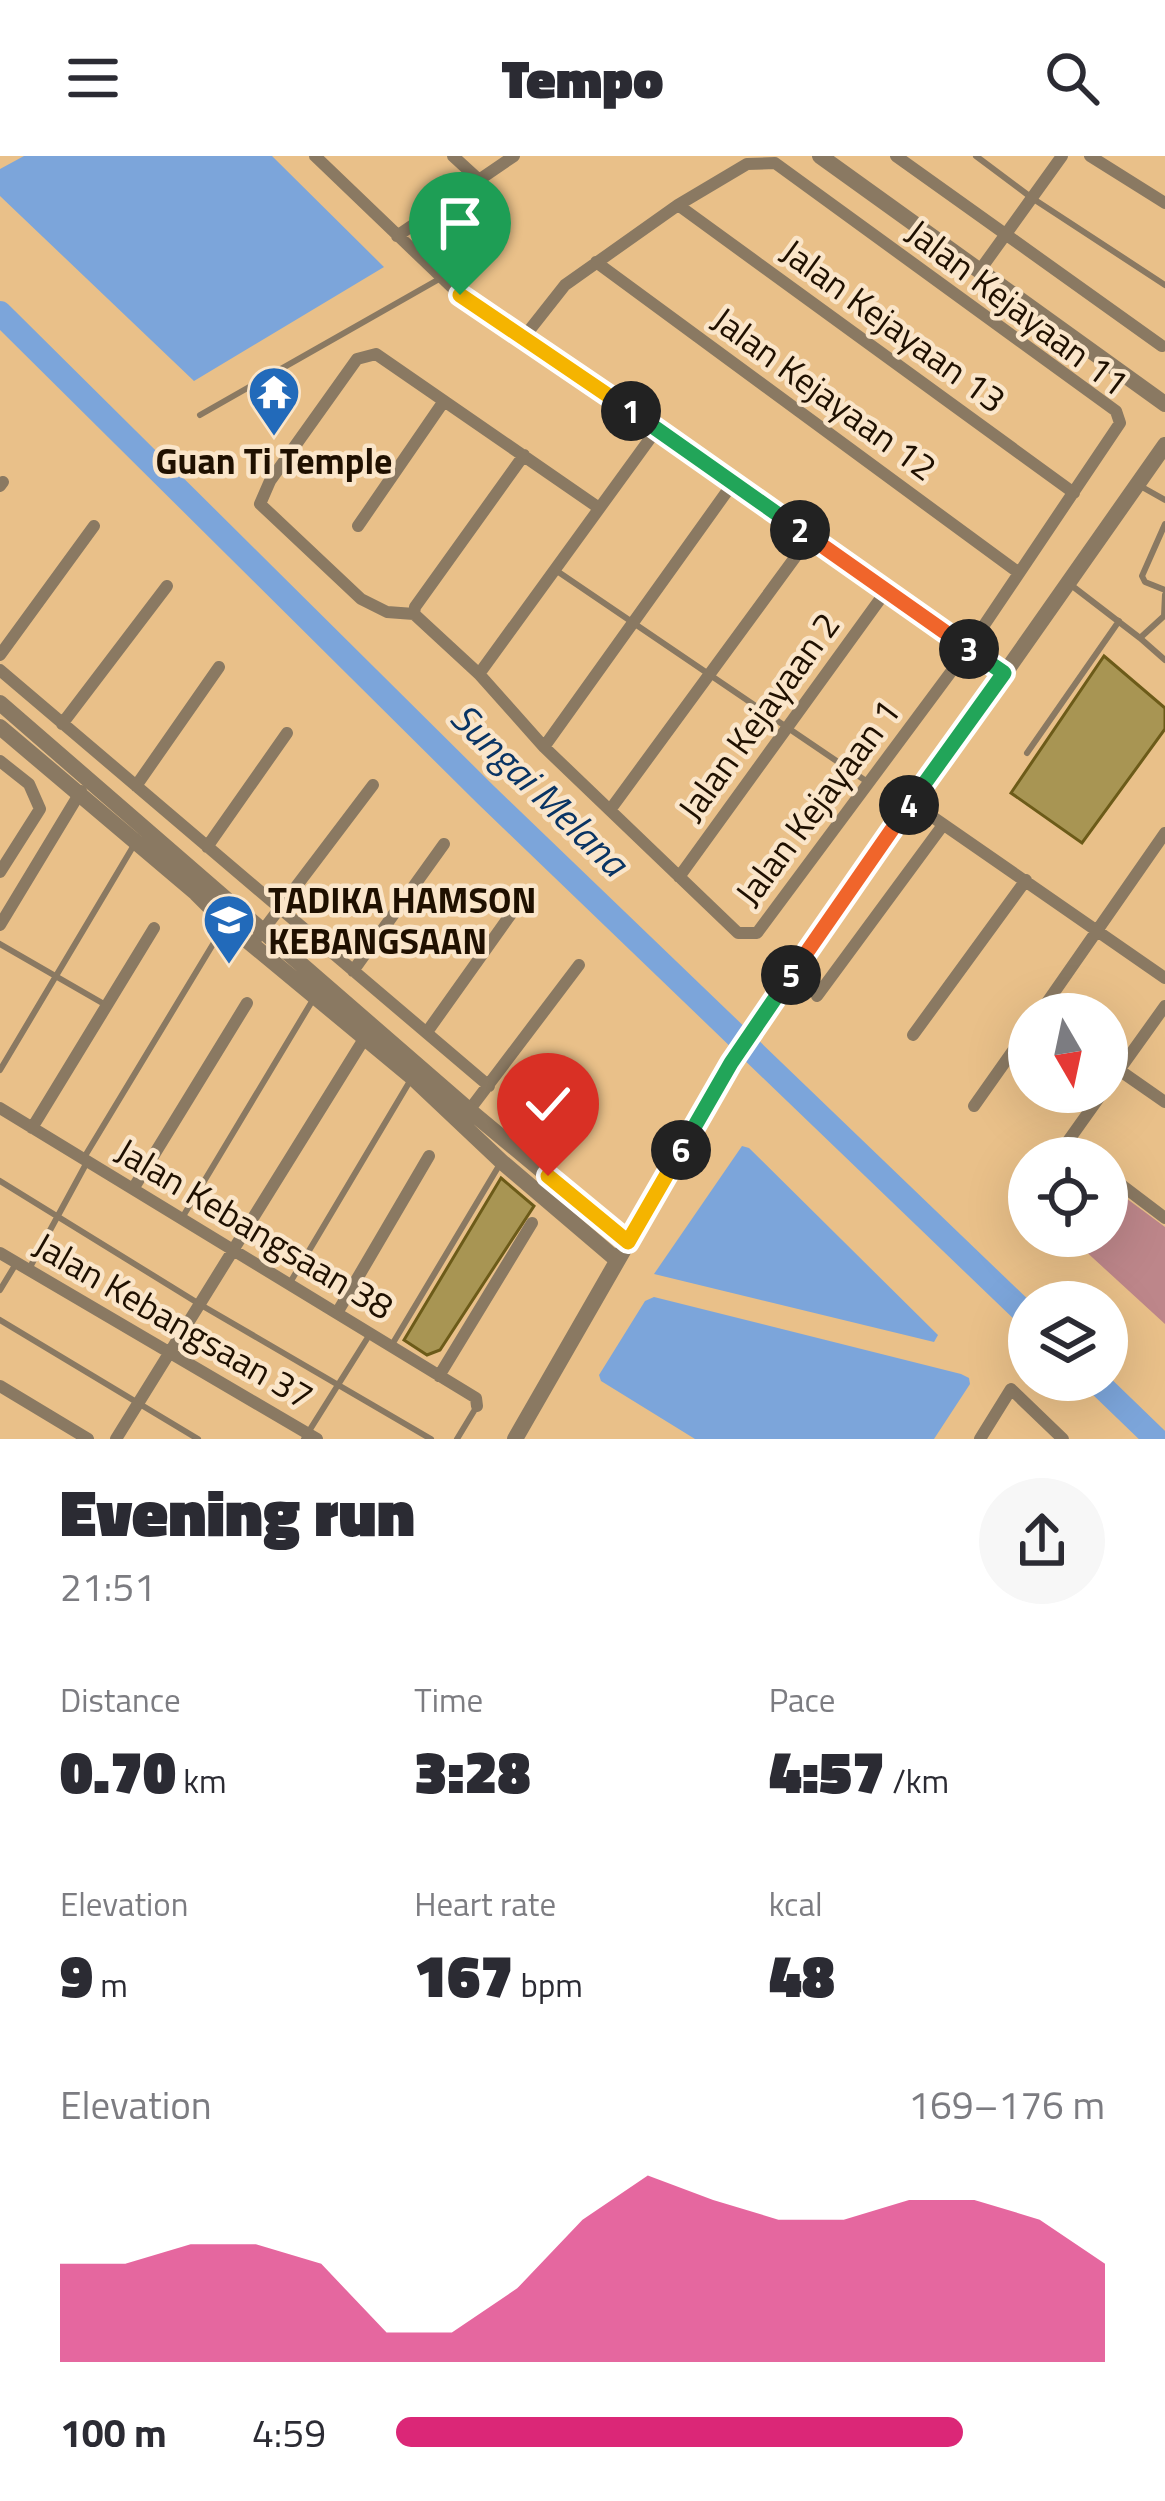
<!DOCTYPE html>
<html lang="en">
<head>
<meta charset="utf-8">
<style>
  :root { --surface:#fff; --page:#f7f7f7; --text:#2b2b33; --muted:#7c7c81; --accent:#db2777 }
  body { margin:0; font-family:"Titillium Web",sans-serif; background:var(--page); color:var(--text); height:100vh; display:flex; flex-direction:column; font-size:45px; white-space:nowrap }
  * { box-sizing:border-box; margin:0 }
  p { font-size:39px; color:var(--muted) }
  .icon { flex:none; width:66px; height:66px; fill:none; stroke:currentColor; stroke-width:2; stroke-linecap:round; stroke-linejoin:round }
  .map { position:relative; height:1283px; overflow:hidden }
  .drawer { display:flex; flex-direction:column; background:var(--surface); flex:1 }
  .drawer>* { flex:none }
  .needle { width:78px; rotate:171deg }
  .controls { position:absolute; left:1008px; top:837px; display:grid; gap:24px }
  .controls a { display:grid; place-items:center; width:120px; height:120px; border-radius:50%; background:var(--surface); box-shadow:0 12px 48px #0002; font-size:60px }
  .pin { position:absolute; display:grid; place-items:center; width:102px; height:102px; color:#fff; margin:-123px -51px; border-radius:50% 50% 50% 0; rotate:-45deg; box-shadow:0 0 12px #0007 }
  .pin .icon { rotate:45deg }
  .km { position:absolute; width:60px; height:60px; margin:-30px; border-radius:50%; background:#222; color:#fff; font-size:33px; line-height:60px; text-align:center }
  .round { display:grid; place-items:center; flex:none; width:126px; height:126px; border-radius:63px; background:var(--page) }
  .summary { display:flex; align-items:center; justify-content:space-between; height:204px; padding:0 60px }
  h1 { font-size:66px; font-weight:800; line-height:90px }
  .metrics { display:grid; grid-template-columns:repeat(3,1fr); gap:18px; height:204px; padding:12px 60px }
  .metrics div { display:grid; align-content:center }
  .metrics b { font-size:60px; font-weight:800 }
  .metrics small { font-size:33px; font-weight:400 }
  .metrics p { font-size:33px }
  .chart { height:336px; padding:24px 60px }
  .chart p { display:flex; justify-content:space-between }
  .chart svg { width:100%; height:216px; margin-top:12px; fill:var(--accent); opacity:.7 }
  ul { padding:0 60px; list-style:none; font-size:39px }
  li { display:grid; grid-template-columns:192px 144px 1fr; align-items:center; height:90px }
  li i { height:30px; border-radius:15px; background:var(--accent) }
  header { display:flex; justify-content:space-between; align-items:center; height:156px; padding:0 60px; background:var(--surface); font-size:54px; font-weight:800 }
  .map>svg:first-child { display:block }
  .green { fill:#bd868a }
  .water { fill:#7ca5da }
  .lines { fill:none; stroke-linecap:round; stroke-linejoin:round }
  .river { stroke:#7ca5da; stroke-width:24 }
  .building { fill:#a89553; stroke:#6c5b19; stroke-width:3 }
  .service { stroke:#8a7962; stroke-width:6 }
  .minor { stroke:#8a7962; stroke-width:12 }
  .tertiary { stroke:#8a7962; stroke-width:16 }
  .split-1-casing { stroke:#fff; stroke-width:24 }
  .split-2-casing { stroke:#fff; stroke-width:24 }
  .split-3-casing { stroke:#fff; stroke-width:24 }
  .split-4-casing { stroke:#fff; stroke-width:24 }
  .split-5-casing { stroke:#fff; stroke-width:24 }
  .split-6-casing { stroke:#fff; stroke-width:24 }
  .split-7-casing { stroke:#fff; stroke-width:24 }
  .split-1 { stroke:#f5b400; stroke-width:15 }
  .split-2 { stroke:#22a559; stroke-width:15 }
  .split-3 { stroke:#f0652b; stroke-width:15 }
  .split-4 { stroke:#22a559; stroke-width:15 }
  .split-5 { stroke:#f0652b; stroke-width:15 }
  .split-6 { stroke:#22a559; stroke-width:15 }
  .split-7 { stroke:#f5b400; stroke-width:15 }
  .labels { text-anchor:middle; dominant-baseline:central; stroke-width:9; stroke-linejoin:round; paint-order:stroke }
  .street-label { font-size:36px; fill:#1f1000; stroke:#fae5c9 }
  .poi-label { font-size:36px; font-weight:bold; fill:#1f1000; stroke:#fae5c9 }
  .water-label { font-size:39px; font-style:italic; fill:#093464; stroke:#fae5c9 }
</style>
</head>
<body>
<header><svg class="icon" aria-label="menu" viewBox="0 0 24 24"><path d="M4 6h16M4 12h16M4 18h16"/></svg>Tempo<svg class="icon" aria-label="search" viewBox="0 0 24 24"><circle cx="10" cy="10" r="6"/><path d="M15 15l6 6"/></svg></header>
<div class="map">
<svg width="1165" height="1283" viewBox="0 0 1165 1283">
  <rect width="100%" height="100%" fill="#e9c089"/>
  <path class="green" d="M1107 1028 1165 1071V1168L1069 1080H1107Z"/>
  <path class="water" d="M24 0H272L384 111 194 225 0 40V13Z
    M742 990 749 992 938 1179 934 1186 654 1118Z
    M654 1141 961 1218 969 1222 970 1228 934 1283H695L601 1225 599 1219 645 1145Z"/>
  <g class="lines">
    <path class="river" d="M0 157 486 639 1029 1161
      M1095 1224 1156 1283"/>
  </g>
  <path class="building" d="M1104 500 1165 552V573L1082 687 1011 637Z
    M501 1022 534 1050 440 1194 427 1199 404 1184Z"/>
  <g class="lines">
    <path class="service" d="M976 0 1032 42 1165 129
      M200 259 441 122
      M1142 331 1165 344
      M1165 368 1142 420 1145 426 1165 434
      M554 413 869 627
      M1071 429 1140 482 1164 460
      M1164 460 1165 439
      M1140 482 1165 504
      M1027 597 1119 465
      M0 788 104 848
      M0 914 134 689
      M85 1000 224 770
      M0 1025 201 1149 431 1283
      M182 1062 314 842
      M29 1113 86 1008
      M291 1125 410 925
      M0 1134 17 1106
      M0 1164 198 1283
      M393 1187 500 1008
      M304 1283 370 1178
      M457 1283 477 1250"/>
    <path class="minor" d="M315 0 460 139 1004 517
      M453 0 478 23
      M896 0 1162 190
      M1090 0 1165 47
      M678 49 1074 337
      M397 80 514 0
      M596 106 1019 417
      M980 114 1062 0
      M0 330 3 326
      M358 370 444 245
      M414 458 479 518 544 591 738 777H757L968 493 1120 267 1116 255 775 7 747 8 678 49 565 129 524 181
      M414 458 387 456 361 443 260 348 270 325 357 203 376 198 599 352
      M414 458 415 451 524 299
      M0 499 94 370
      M0 514 489 930
      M479 518 657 273
      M62 568 167 430
      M544 591 733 327
      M0 605 29 628 40 653 0 716
      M136 630 219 511
      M911 646 1165 822
      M610 654 810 381
      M207 691 287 577
      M679 721 886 435
      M0 769 81 635
      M258 781 373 629
      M353 815 444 688
      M817 840 943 669
      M1039 858 1165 677
      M427 876 516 751
      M913 879 1026 724
      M1119 914 1165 946
      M1107 931 1165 850
      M974 950 1029 872
      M0 952 476 1242 477 1250
      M464 961 579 809
      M32 972 154 772
      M1067 988 1086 1002
      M1056 1002 1103 936
      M1107 1018 1165 1062
      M133 1033 247 847
      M0 1097 317 1283
      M337 1157 429 1000
      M439 1220 532 1067
      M0 1230 88 1283
      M116 1283 369 875
      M980 1283 1011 1233 1063 1283"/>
    <path class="tertiary" d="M820 0 1165 248
      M0 547 469 954 628 1086
      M0 571 196 737 226 767 412 921 502 1006 617 1104
      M515 1283 731 907 1165 289"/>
  </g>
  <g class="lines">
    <g class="split-1-casing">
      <path id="split-1" d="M460 139 631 255"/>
    </g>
    <g class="split-2-casing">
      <path id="split-2" d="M631 255 800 374"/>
    </g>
    <g class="split-3-casing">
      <path id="split-3" d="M800 374 969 493"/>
    </g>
    <g class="split-4-casing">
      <path id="split-4" d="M909 649 1004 517 969 493"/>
    </g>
    <g class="split-5-casing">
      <path id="split-5" d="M791 819 909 649"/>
    </g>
    <g class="split-6-casing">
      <path id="split-6" d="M681 994 731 907 791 819"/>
    </g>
    <g class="split-7-casing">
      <path id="split-7" d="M548 1020 628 1086 681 994"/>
    </g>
    <use href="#split-1" class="split-1"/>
    <use href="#split-2" class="split-2"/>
    <use href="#split-3" class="split-3"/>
    <use href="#split-4" class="split-4"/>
    <use href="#split-5" class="split-5"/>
    <use href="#split-6" class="split-6"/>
    <use href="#split-7" class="split-7"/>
  </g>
  <defs>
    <g id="temple-pin" transform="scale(2.7)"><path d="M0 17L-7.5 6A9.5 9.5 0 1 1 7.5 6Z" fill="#226aba" stroke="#fae5c9"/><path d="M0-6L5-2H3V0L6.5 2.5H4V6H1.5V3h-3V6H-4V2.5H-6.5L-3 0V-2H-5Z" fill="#fff"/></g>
    <g id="school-pin" transform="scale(2.7)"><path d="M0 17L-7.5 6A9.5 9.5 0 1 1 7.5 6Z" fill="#226aba" stroke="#fae5c9"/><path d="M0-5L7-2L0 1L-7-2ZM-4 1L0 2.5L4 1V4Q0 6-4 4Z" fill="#fff"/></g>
  </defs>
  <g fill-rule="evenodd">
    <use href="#temple-pin" x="274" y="236"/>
    <use href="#school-pin" x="229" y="764"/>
  </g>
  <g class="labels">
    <g class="street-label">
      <text transform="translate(1018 151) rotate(37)">Jalan Kejayaan 11</text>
      <text transform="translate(894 169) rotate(36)">Jalan Kejayaan 13</text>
      <text transform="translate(825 237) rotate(36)">Jalan Kejayaan 12</text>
      <text transform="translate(758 560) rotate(-54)">Jalan Kejayaan 2</text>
      <text transform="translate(817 646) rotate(-53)">Jalan Kejayaan 1</text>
      <text transform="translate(255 1072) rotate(31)">Jalan Kebangsaan 38</text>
      <text transform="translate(174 1164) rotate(30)">Jalan Kebangsaan 37</text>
    </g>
    <g class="poi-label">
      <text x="274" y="304">Guan Ti Temple</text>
      <text x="268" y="743" text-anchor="start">TADIKA HAMSON<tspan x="268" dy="41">KEBANGSAAN</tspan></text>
    </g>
    <g class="water-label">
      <text transform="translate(540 633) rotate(44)">Sungai Melana</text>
    </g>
  </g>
</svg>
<div class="controls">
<a><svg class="needle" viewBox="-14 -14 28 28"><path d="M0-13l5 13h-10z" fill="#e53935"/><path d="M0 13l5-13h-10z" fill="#7c7c81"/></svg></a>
<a><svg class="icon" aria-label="locate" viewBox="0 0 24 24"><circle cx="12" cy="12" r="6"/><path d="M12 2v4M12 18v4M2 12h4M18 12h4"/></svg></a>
<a><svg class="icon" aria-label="layers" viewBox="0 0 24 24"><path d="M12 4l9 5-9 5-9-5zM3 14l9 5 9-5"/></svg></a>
</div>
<div class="pin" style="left:460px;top:139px;background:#1e9e55"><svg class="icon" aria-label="arrive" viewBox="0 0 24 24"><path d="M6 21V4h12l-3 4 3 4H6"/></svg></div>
<div class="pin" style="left:548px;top:1020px;background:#d93025"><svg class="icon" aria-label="check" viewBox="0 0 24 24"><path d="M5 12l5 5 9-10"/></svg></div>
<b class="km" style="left:631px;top:255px">1</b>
<b class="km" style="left:800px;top:374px">2</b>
<b class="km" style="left:969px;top:493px">3</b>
<b class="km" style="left:909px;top:649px">4</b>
<b class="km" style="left:791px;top:819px">5</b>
<b class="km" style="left:681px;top:994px">6</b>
</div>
<section class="drawer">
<div class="summary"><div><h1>Evening run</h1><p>21:51</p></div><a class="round"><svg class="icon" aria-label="share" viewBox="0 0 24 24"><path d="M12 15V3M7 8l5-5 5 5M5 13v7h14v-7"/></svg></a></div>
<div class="metrics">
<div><p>Distance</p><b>0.70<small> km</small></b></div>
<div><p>Time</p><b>3:28</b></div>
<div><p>Pace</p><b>4:57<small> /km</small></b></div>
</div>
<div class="metrics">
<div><p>Elevation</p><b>9<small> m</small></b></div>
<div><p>Heart rate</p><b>167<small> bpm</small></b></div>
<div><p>kcal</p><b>48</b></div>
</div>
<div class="chart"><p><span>Elevation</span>169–176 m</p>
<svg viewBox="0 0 160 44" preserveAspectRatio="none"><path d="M0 44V24L10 24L20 20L30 20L40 24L50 38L60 38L70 29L80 15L90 6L100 11L110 15L120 15L130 11L140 11L150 15L160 24V44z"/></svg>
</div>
<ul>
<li><b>100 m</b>4:59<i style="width:80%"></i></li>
</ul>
</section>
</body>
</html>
